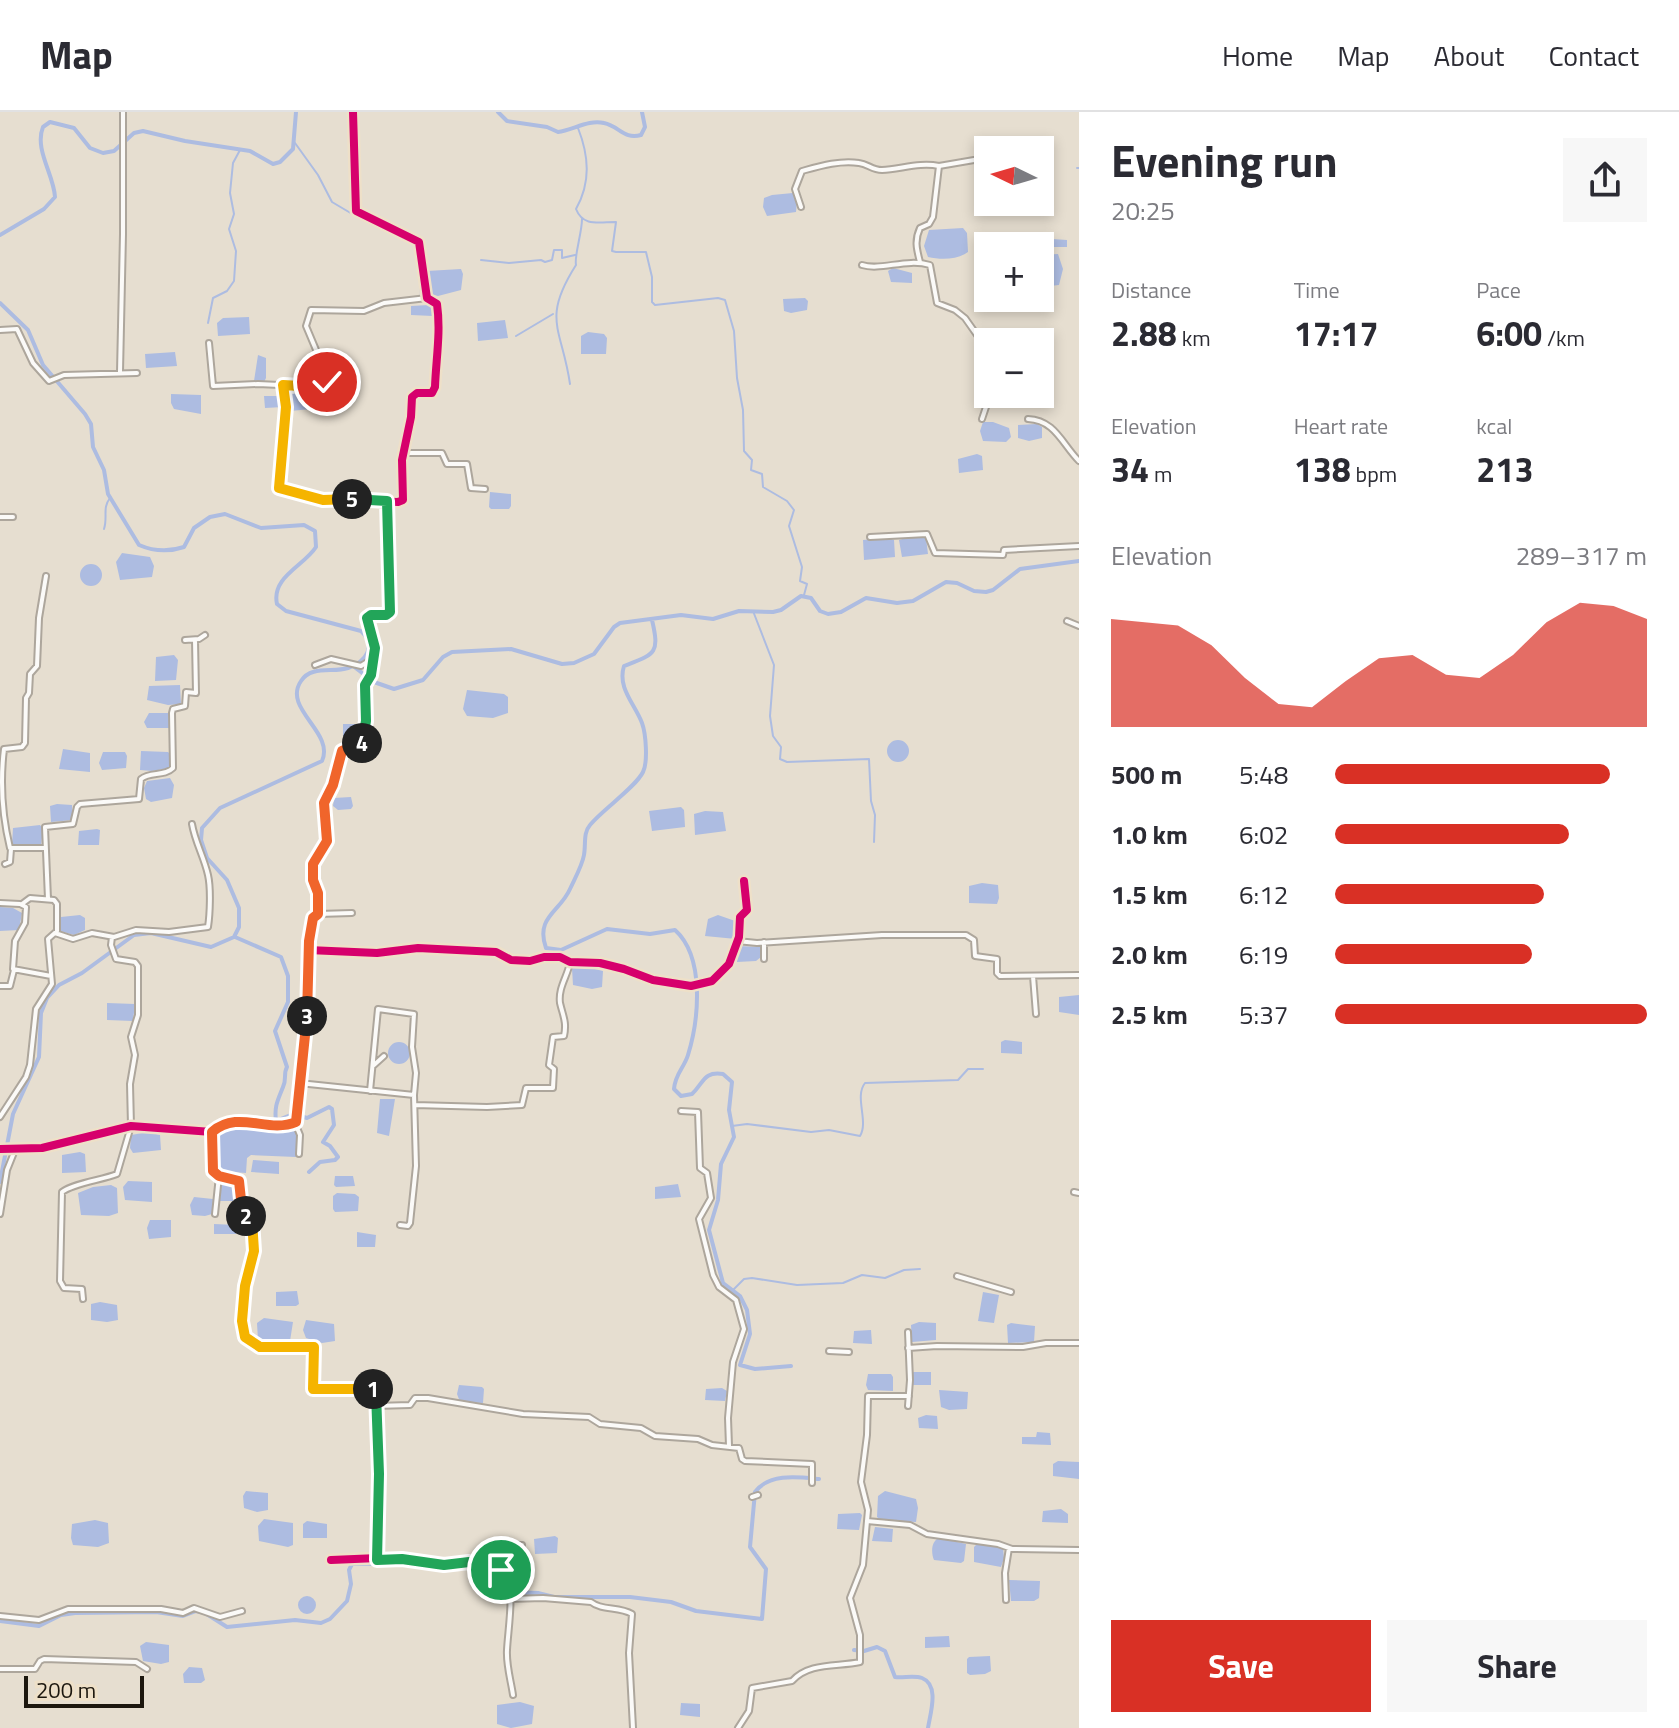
<!DOCTYPE html>
<html lang="en">
<head>
<meta charset="utf-8">
<style>
  :root { --surface:#fff; --page:#f7f7f7; --text:#2b2b33; --muted:#7c7c81; --line:#e1e1e2; --accent:#d93025 }
  body { margin:0; font-family:"Titillium Web",sans-serif; background:var(--page); color:var(--text); height:100vh; display:flex; flex-direction:column; font-size:30px; white-space:nowrap }
  * { box-sizing:border-box; margin:0 }
  p { font-size:26px; color:var(--muted) }
  .icon { flex:none; width:44px; height:44px; fill:none; stroke:currentColor; stroke-width:2; stroke-linecap:round; stroke-linejoin:round }
  .map { position:relative; flex:1; overflow:hidden }
  .details { display:flex; flex-direction:column; background:var(--surface); width:600px }
  .details>* { flex:none }
  .needle { width:52px; rotate:275deg }
  .tools { position:absolute; left:974px; top:24px; display:grid; gap:16px }
  .tools a { display:grid; place-items:center; width:80px; height:80px; border-radius:0px; background:var(--surface); box-shadow:0 4px 12px #0003; font-size:40px }
  .scale { position:absolute; left:24px; bottom:20px; width:120px; box-sizing:border-box; padding-left:8px; border:4px solid #1c170e; border-top:0; font-size:22px; line-height:28px; white-space:nowrap; color:#1c170e; -webkit-text-stroke:6px #eee0c8; paint-order:stroke }
  .pin { position:absolute; display:grid; place-items:center; width:68px; height:68px; color:#fff; margin:-34px; border:4px solid #fff; border-radius:50%; box-shadow:0 2px 8px #0007 }
  .km { position:absolute; width:40px; height:40px; margin:-20px; border-radius:50%; background:#222; color:#fff; font-size:22px; line-height:40px; text-align:center }
  .round { display:grid; place-items:center; flex:none; width:84px; height:84px; border-radius:0px; background:var(--page) }
  .head { display:flex; align-items:center; justify-content:space-between; height:136px; padding:0 32px }
  h1 { font-size:44px; font-weight:700; line-height:60px }
  .figures { display:grid; grid-template-columns:repeat(3,1fr); gap:12px; height:136px; padding:8px 32px }
  .figures div { display:grid; align-content:center }
  .figures b { font-size:34px; font-weight:700 }
  .figures small { font-size:22px; font-weight:400 }
  .figures p { font-size:22px }
  .chart { height:224px; padding:16px 32px }
  .chart p { display:flex; justify-content:space-between }
  .chart svg { width:100%; height:144px; margin-top:8px; fill:var(--accent); opacity:.7 }
  .cta { display:flex; gap:16px; margin-top:auto; padding:16px 32px }
  .cta a { flex:1; height:92px; border-radius:0px; background:var(--accent); color:#fff; font-size:32px; font-weight:700; line-height:92px; text-align:center }
  .cta a+a { background:var(--page); color:var(--text) }
  ul { padding:0 32px; list-style:none; font-size:26px }
  li { display:grid; grid-template-columns:128px 96px 1fr; align-items:center; height:60px }
  li i { height:20px; border-radius:10px; background:var(--accent) }
  header { display:flex; align-items:center; gap:48px; box-sizing:border-box; height:112px; padding:0 40px; background:var(--surface); border-bottom:2px solid var(--line) }
  header strong { font-size:38px }
  nav { display:flex; gap:44px; margin-inline-start:auto; font-size:28px }
  main { display:flex; flex:1; min-height:0 }
  .map>svg:first-child { display:block }
  .water { fill:#adbce1 }
  .lines { fill:none; stroke-linecap:round; stroke-linejoin:round }
  .stream { stroke:#adbce1; stroke-width:2 }
  .canal { stroke:#adbce1; stroke-width:4 }
  .street-casing { stroke:#ada69c; stroke-width:8 }
  .street { stroke:#fbfaf8; stroke-width:4 }
  .cycleway-casing { stroke:#eee0c8; stroke-width:13 }
  .cycleway { stroke:#d6006c; stroke-width:8 }
  .split-1-casing { stroke:#fff; stroke-width:16 }
  .split-2-casing { stroke:#fff; stroke-width:16 }
  .split-3-casing { stroke:#fff; stroke-width:16 }
  .split-4-casing { stroke:#fff; stroke-width:16 }
  .split-5-casing { stroke:#fff; stroke-width:16 }
  .split-6-casing { stroke:#fff; stroke-width:16 }
  .split-1 { stroke:#22a559; stroke-width:10 }
  .split-2 { stroke:#f5b400; stroke-width:10 }
  .split-3 { stroke:#f0652b; stroke-width:10 }
  .split-4 { stroke:#f0652b; stroke-width:10 }
  .split-5 { stroke:#22a559; stroke-width:10 }
  .split-6 { stroke:#f5b400; stroke-width:10 }
</style>
</head>
<body>
<header>
<strong>Map</strong>
<nav><a>Home</a><a>Map</a><a>About</a><a>Contact</a></nav>
</header>
<main>
<div class="map">
<svg width="1079" height="1616" viewBox="0 0 1079 1616">
  <rect width="100%" height="100%" fill="#e6ded0"/>
  <path class="water" d="M793 81 797 89 796 100 767 104 763 95 764 86 772 83Z
    M963 116 967 121 968 140C957 148 941 148 928 145L924 134 929 118Z
    M1037 126 1067 128V135H1040L1037 133Z
    M1058 142 1063 157 1059 173 1040 175V143Z
    M893 156 912 161V171L891 170 888 159Z
    M461 157 463 162 461 178 438 184 430 182 427 159Z
    M805 186 808 189 807 198 791 201 784 199 783 187Z
    M429 193 433 194V204L411 203V194Z
    M249 205 250 222 218 224 217 211 223 206Z
    M505 208 508 226 478 229 477 211Z
    M588 220 604 222 607 226 606 242H581V224Z
    M175 240 177 254 146 256 145 242Z
    M258 243 266 246V266L264 270 254 269Z
    M311 279V297L290 299 288 297 290 280Z
    M171 282 201 283V302L174 297 171 291Z
    M264 284H281L283 295 265 296Z
    M983 310H993L1009 316 1011 325 1006 330 983 329 980 319Z
    M1037 312 1042 315V326L1029 329 1018 326V313Z
    M977 342 982 344 983 358 959 361 958 347Z
    M490 380 511 382V394L509 397H491L489 395Z
    M909 425 926 426 928 442 902 445 899 428Z
    M888 426 894 428 895 445 864 448 863 428Z
    M122 441 150 445 154 454 152 465 120 468 116 450Z
    M80 463a11 11 0 1 1 22 0a11 11 0 1 1-22 0Z
    M174 543 178 548 176 568 155 569 156 545Z
    M180 573 181 592 168 593 147 588 149 574Z
    M467 578 504 582 508 585V601L493 606 467 604 463 597Z
    M149 601H168L170 616H147L144 610Z
    M343 612H358L359 629 343 626Z
    M887 639a11 11 0 1 1 22 0a11 11 0 1 1-22 0Z
    M63 637 90 641V660L59 657Z
    M141 639 168 640 171 643V656L152 659 140 658Z
    M103 640H125L127 644 126 656 102 658 99 651Z
    M170 666 174 673 172 686 151 690 146 687 144 676 147 669Z
    M351 685 353 694 351 697 338 698 333 694 334 686Z
    M57 692 72 693 73 708 51 710 50 694Z
    M681 695 684 698 685 715 652 719 649 699Z
    M705 699 723 700 726 719 695 723 694 702Z
    M40 713 43 717 41 734 12 733 13 716Z
    M97 717 100 718 99 733H78L79 719Z
    M982 771 998 773 999 786 997 792 969 791V774Z
    M0 795 13 796 22 801 19 818 0 819Z
    M80 803 85 806V818L74 823 60 819 61 805Z
    M718 803 738 810 736 827 705 824 708 807Z
    M738 834 761 835V845L756 849 737 850Z
    M578 853 603 859 602 875 592 877 573 873 572 856Z
    M1079 883V903L1059 900V885Z
    M107 891 135 892 133 909 107 908Z
    M1005 928 1022 930V942L1001 941V930Z
    M388 941a11 11 0 1 1 22 0a11 11 0 1 1-22 0Z
    M380 987H395L389 1024 377 1021Z
    M229 1014 295 1017 298 1019 297 1043 296 1045 251 1043 247 1046 246 1061 220 1059V1022Z
    M149 1020 160 1023 161 1038 133 1041 130 1036 131 1023Z
    M80 1040 85 1042 86 1060 62 1061V1043Z
    M253 1048 279 1050V1062L251 1060Z
    M335 1064H353L355 1074 336 1075 334 1073Z
    M128 1069 152 1070V1090L125 1088 123 1075Z
    M221 1070 236 1071 239 1074V1089H219Z
    M678 1072 681 1085 655 1087V1075Z
    M111 1073 117 1076 118 1101 109 1104 81 1103 78 1081 93 1075Z
    M337 1081 355 1082 359 1085 358 1099 335 1100 333 1097V1084Z
    M194 1085 213 1087 212 1102 205 1104 192 1103 190 1093Z
    M150 1108H171V1125L149 1127 147 1116Z
    M214 1112 236 1113V1122H214Z
    M357 1120 376 1123 375 1135H357Z
    M297 1179 299 1192 296 1194H276V1180Z
    M983 1180 999 1183 994 1211 978 1209Z
    M100 1190 117 1193 118 1208 107 1210 91 1208V1192Z
    M264 1206 293 1210 290 1229 261 1230 258 1228 257 1211Z
    M306 1208 334 1212 335 1229 322 1231 306 1226 303 1218Z
    M919 1210 936 1211V1228L912 1230 911 1213Z
    M1011 1211 1035 1214 1034 1230 1008 1231 1007 1213Z
    M871 1218 872 1232 853 1231 854 1219Z
    M912 1260H931V1273H913Z
    M868 1262H891L893 1265V1279L868 1278 866 1273Z
    M459 1273 482 1275 484 1277 483 1291 460 1290 457 1282Z
    M722 1276 727 1279 725 1289 705 1288 706 1277Z
    M939 1278 968 1280 967 1297 949 1298 941 1295Z
    M926 1303 937 1304 938 1317 919 1316 918 1306Z
    M1037 1320 1050 1321 1051 1333 1022 1332V1325H1036Z
    M1058 1349 1079 1350V1367L1053 1364V1352Z
    M246 1379 268 1381V1398L257 1400 244 1396 243 1384Z
    M885 1379 916 1387 918 1396 916 1410 881 1408 877 1405 878 1384Z
    M1061 1397 1068 1402V1411L1042 1410 1043 1399Z
    M860 1401 862 1403 859 1418 837 1417 838 1402Z
    M264 1407 293 1411V1433L288 1435 259 1429 258 1414Z
    M95 1408 108 1411 109 1431 98 1435 73 1433 71 1426 72 1412Z
    M307 1409 327 1412V1426H303V1412Z
    M875 1415 893 1417 892 1430 872 1429Z
    M555 1424 558 1426 557 1441 535 1442 534 1427Z
    M939 1426 966 1432 964 1449 961 1451 934 1448C931 1441 931 1429 939 1426Z
    M977 1432 1003 1436 1004 1446 1001 1455 974 1450V1435Z
    M1009 1468 1040 1469 1039 1486 1034 1489H1011Z
    M298 1493a9 9 0 1 1 18 0a9 9 0 1 1-18 0Z
    M949 1524 950 1535 925 1536V1525Z
    M146 1530 169 1533V1550L161 1552 143 1549 140 1534Z
    M990 1544 991 1559 985 1562 970 1563 967 1561V1547L969 1545Z
    M189 1555 202 1556 205 1568 201 1571H184L183 1562Z
    M520 1590 534 1594 532 1612 511 1616 497 1612V1593Z
    M681 1591 700 1592V1605L680 1603Z"/>
  <g class="lines">
    <path class="stream" d="M578 16C589 44 591 70 576 97 583 115 599 110 616 110L612 139 616 140H646L652 165V190L655 193 718 186 725 188 734 219 737 266 743 298 744 339 752 348 751 358 762 362 763 375 787 389 794 398 789 414 802 455 800 469 807 472 804 483
      M295 31 318 63 332 90 359 106 415 133 418 137 421 184
      M1077 56H1079
      M481 148 509 151 541 148 545 150 552 148 554 138H562V146L575 143
      M208 211 213 186 227 179 234 169 236 139 229 117 234 102 230 81 233 51 240 38
      M516 224 553 202
      M570 272C562 216 541 208 576 153 574 144 582 121 582 107
      M104 417C108 405 102 396 110 386
      M753 499 774 553 770 604 773 624 781 635 780 647 787 650 869 647 871 689 875 703 874 730
      M732 1014 747 1012 811 1020 829 1018 860 1024C869 1009 854 985 865 971L958 968 968 957H983
      M733 1178 744 1167 752 1166 797 1173 843 1171 862 1163 885 1166 904 1158 920 1157"/>
    <path class="canal" d="M498 0 507 9 547 15 558 20C573 18 589 7 604 11 619 14 624 28 641 23L645 15 642 0
      M0 123 44 97 55 85C54 63 34 37 43 15L50 10 74 16 90 36 103 41 114 39 134 21 143 19 185 29 250 39 273 52 280 50 293 37 296 0
      M0 191 28 218 43 253 85 302 91 312 93 335 104 358 108 382 139 433C153 439 169 440 184 435L194 416 210 405 225 402 261 416 304 413 315 419 316 435C304 454 271 465 277 492L286 499 361 519C377 534 366 550 348 556 333 561 311 553 301 569 282 597 335 620 322 649L220 696 202 716 201 728 207 746 227 768 239 796V815L234 825 211 835 151 821 134 823 82 861 59 873 47 886 41 901 39 945 13 1002 0 1070
      M652 508C660 542 655 542 624 554 617 576 635 592 642 611 646 622 648 650 643 660 635 676 603 697 590 713 583 721 586 732 584 743 582 754 575 766 570 777 560 800 535 805 546 836L561 838 607 817 650 822 675 818C705 845 699 907 688 943 684 956 675 962 674 977L681 984 692 982C704 971 703 959 723 962L732 970 729 998 734 1025 721 1052 718 1088 709 1118 723 1171 740 1184 747 1198 750 1222 740 1253 755 1257 791 1254
      M353 554 374 570 394 577 423 568 443 545 452 540 511 537 562 552 574 551 594 542 614 515 620 511 681 503 713 507 739 499 773 500 781 498 801 484 811 486 820 499 828 502 841 500 866 486 897 491 913 489 946 470 957 471 974 479 986 480 993 478 1020 457 1079 449
      M235 825 281 845 288 864V890L275 919 287 955C283 962 287 967 283 975 278 988 274 994 276 1009L293 1002 307 1006 329 995 332 997 334 1013 323 1030 330 1034 338 1045 335 1048 320 1050 309 1060
      M0 1509 39 1514 61 1503 75 1501 156 1500 183 1504 196 1499 205 1501 227 1515 295 1508 321 1511 330 1507 347 1489 351 1472 349 1458 352 1452C392 1450 432 1456 472 1454L483 1463 503 1465 507 1480 538 1481 554 1485H630L671 1490 696 1499 762 1507 766 1457 750 1435 755 1380C769 1361 798 1365 819 1367
      M854 1538 864 1539 877 1535 885 1539 895 1565C904 1566 914 1563 922 1566 940 1573 930 1602 928 1616"/>
    <g class="street-casing">
      <path id="street" d="M801 95 795 77 802 59C820 54 840 48 859 51 868 52 872 58 882 58 901 57 920 50 939 54
        M920 150C917 138 914 129 920 116L929 112 933 105 939 54 974 48
        M862 153C881 159 906 146 930 153L937 191 955 198 965 206 984 233 987 292 982 307
        M0 218 17 217 33 251 49 269 64 263 137 261
        M209 231 213 274 258 272 322 275 327 270V264L306 214 311 198 364 199 384 191 427 186
        M120 260 123 122V0
        M283 273C292 307 276 344 280 378L323 388 398 390 403 388 402 348 411 305 412 285 417 281H432L435 275C436 247 441 220 437 192L427 186 419 130 356 99 353 0
        M1028 307C1055 308 1062 332 1079 349
        M404 341H442L447 352H467L471 376 485 377
        M0 405H13
        M870 425 927 422 935 441 1003 443 1004 438 1079 434
        M1067 509 1079 514
        M185 528 199 527 205 523
        M315 553 331 547 361 554 372 547
        M44 736H10C2 703 0 670 4 637L22 635 25 631 26 586 29 581 30 562 37 554 39 506 46 464
        M5 752 10 750 11 737
        M48 787 45 715 73 712 77 695 80 692 139 687 141 667C150 659 164 665 173 656L172 601 173 597 185 594 186 580 196 581 195 528
        M0 791 20 792 26 795 25 811 15 829 13 857 51 864
        M352 801 318 802V778L312 763 315 746 325 733 328 722 324 691 333 673 342 639 362 632 366 609 365 573 371 563 375 536 367 505 390 500 387 390
        M55 821 73 827 92 821 114 825 136 818 169 820 208 815C210 802 211 776 208 763 204 745 195 730 192 712
        M737 829 757 831 882 823H966L974 828 975 844 997 847V861L1000 864 1079 863
        M308 838 377 841 418 836 496 840 511 848 530 849 544 845H560L570 850 600 851 624 857 653 868 691 874 712 869 729 852 739 825 740 805 747 798 744 769
        M764 847V830
        M1033 864 1036 902
        M0 874H10L14 858
        M374 953 384 944
        M299 971 414 983 416 1054 410 1111 408 1114 400 1113
        M370 979 378 897 414 902 412 935 416 961 414 983
        M415 993 487 995 522 993 526 976H553L554 957 549 953 553 925 564 924C567 910 563 904 560 891 558 876 567 865 570 851
        M681 999 698 1000 700 1056 707 1061 711 1086 699 1107 713 1163 719 1175 736 1188 744 1217 733 1250 728 1306 729 1334
        M0 1005 26 965 30 953 36 897 52 872 48 827 57 819V792L54 788 30 786 22 792
        M295 1011 300 1023 299 1042
        M212 1020 213 1059 219 1064 236 1067 241 1075 243 1100 252 1111 242 1112
        M0 1037 42 1036 131 1014 212 1020 226 1010 235 1009 274 1013 294 1012 296 1010 307 908 309 829 313 806 318 802
        M1074 1080 1079 1081
        M0 1102 7 1058 15 1038
        M215 1102 219 1064
        M252 1111C254 1123 255 1136 253 1149 248 1175 237 1198 245 1225L260 1235H314L313 1277 371 1276 376 1281 379 1362 378 1446 331 1448
        M957 1164 1011 1180
        M83 1187 82 1177 64 1176 60 1169 62 1080C74 1071 102 1068 117 1062L131 1014 130 972 135 943 131 925 138 903V854L135 850 116 847 111 833 112 825
        M908 1236 937 1234 1023 1235 1046 1231H1079
        M829 1239 849 1240
        M375 1294 410 1293 415 1286H428L523 1302 589 1305 600 1312 641 1316 655 1324 698 1327 712 1333 739 1336 742 1347 745 1349 812 1352V1371
        M908 1294 910 1268 908 1220
        M752 1385 758 1383
        M867 1409 910 1413 927 1422 998 1432 1012 1437 1079 1438
        M377 1448 402 1447 444 1453 469 1450 484 1459 506 1460C515 1479 508 1517 507 1538 506 1553 511 1569 513 1583
        M505 1460 508 1433H522
        M509 1487 543 1486 591 1490C602 1499 619 1494 632 1502L629 1541 633 1616
        M1006 1488 1005 1461 1009 1436
        M0 1504 39 1508 68 1497H161L183 1501 194 1496 220 1505 242 1499
        M0 1557H35L40 1549 44 1547 136 1550 147 1557
        M738 1616 749 1599 752 1576 792 1569C809 1550 837 1555 860 1550V1523L850 1486 863 1453 868 1398 861 1370 867 1323 868 1284H909"/>
    </g>
    <use href="#street" class="street"/>
    <g class="cycleway-casing">
      <path id="cycleway" d="M283 273C292 307 276 344 280 378L323 388 398 390 403 388 402 348 411 305 412 285 417 281H432L435 275C436 247 441 220 437 192L427 186 419 130 356 99 353 0
        M308 838 377 841 418 836 496 840 511 848 530 849 544 845H560L570 850 600 851 624 857 653 868 691 874 712 869 729 852 739 825 740 805 747 798 744 769
        M0 1037 42 1036 131 1014 212 1020 226 1010 235 1009 274 1013 294 1012 296 1010 307 908 309 829 313 806 318 802
        M252 1111C254 1123 255 1136 253 1149 248 1175 237 1198 245 1225L260 1235H314L313 1277 371 1276 376 1281 379 1362 378 1446 331 1448"/>
    </g>
    <use href="#cycleway" class="cycleway"/>
  </g>
  <g class="lines">
    <g class="split-1-casing">
      <path id="split-1" d="M373 1277 376 1281 379 1362 377 1448 402 1447 444 1453 469 1450 484 1459 501 1458"/>
    </g>
    <g class="split-2-casing">
      <path id="split-2" d="M246 1104 252 1108 254 1139 245 1174 242 1209 245 1225 260 1235H314L313 1277H373"/>
    </g>
    <g class="split-3-casing">
      <path id="split-3" d="M246 1104 242 1097 239 1069 219 1064 213 1059 212 1020C239 997 267 1022 296 1010L307 904"/>
    </g>
    <g class="split-4-casing">
      <path id="split-4" d="M307 904 309 829 313 806 318 802V781L313 768V752L327 729 324 691 333 673 342 639 362 631"/>
    </g>
    <g class="split-5-casing">
      <path id="split-5" d="M352 387 387 389 390 500 386 503H371L367 506 375 536 371 563 365 573 366 609 362 631"/>
    </g>
    <g class="split-6-casing">
      <path id="split-6" d="M327 270 318 275 283 273 286 295 279 376 323 388 352 387"/>
    </g>
    <use href="#split-1" class="split-1"/>
    <use href="#split-2" class="split-2"/>
    <use href="#split-3" class="split-3"/>
    <use href="#split-4" class="split-4"/>
    <use href="#split-5" class="split-5"/>
    <use href="#split-6" class="split-6"/>
  </g>
</svg>
<div class="tools">
<a><svg class="needle" viewBox="-14 -14 28 28"><path d="M0-13l5 13h-10z" fill="#e53935"/><path d="M0 13l5-13h-10z" fill="#7c7c81"/></svg></a>
<a>+</a>
<a>−</a>
</div>
<div class="scale">200 m</div>
<div class="pin" style="left:501px;top:1458px;background:#1e9e55"><svg class="icon" aria-label="arrive" viewBox="0 0 24 24"><path d="M6 21V4h12l-3 4 3 4H6"/></svg></div>
<div class="pin" style="left:327px;top:270px;background:#d93025"><svg class="icon" aria-label="check" viewBox="0 0 24 24"><path d="M5 12l5 5 9-10"/></svg></div>
<b class="km" style="left:373px;top:1277px">1</b>
<b class="km" style="left:246px;top:1104px">2</b>
<b class="km" style="left:307px;top:904px">3</b>
<b class="km" style="left:362px;top:631px">4</b>
<b class="km" style="left:352px;top:387px">5</b>
</div>
<section class="details">
<div class="head"><div><h1>Evening run</h1><p>20:25</p></div><a class="round"><svg class="icon" aria-label="share" viewBox="0 0 24 24"><path d="M12 15V3M7 8l5-5 5 5M5 13v7h14v-7"/></svg></a></div>
<div class="figures">
<div><p>Distance</p><b>2.88<small> km</small></b></div>
<div><p>Time</p><b>17:17</b></div>
<div><p>Pace</p><b>6:00<small> /km</small></b></div>
</div>
<div class="figures">
<div><p>Elevation</p><b>34<small> m</small></b></div>
<div><p>Heart rate</p><b>138<small> bpm</small></b></div>
<div><p>kcal</p><b>213</b></div>
</div>
<div class="chart"><p><span>Elevation</span>289–317 m</p>
<svg viewBox="0 0 160 44" preserveAspectRatio="none"><path d="M0 44V11L10 12L20 13L30 19L40 29L50 37L60 38L70 30L80 23L90 22L100 28L110 29L120 22L130 12L140 6L150 7L160 11V44z"/></svg>
</div>
<ul>
<li><b>500 m</b>5:48<i style="width:88%"></i></li>
<li><b>1.0 km</b>6:02<i style="width:75%"></i></li>
<li><b>1.5 km</b>6:12<i style="width:67%"></i></li>
<li><b>2.0 km</b>6:19<i style="width:63%"></i></li>
<li><b>2.5 km</b>5:37<i style="width:100%"></i></li>
</ul>
<div class="cta"><a>Save</a><a>Share</a></div>
</section>
</main>
</body>
</html>
